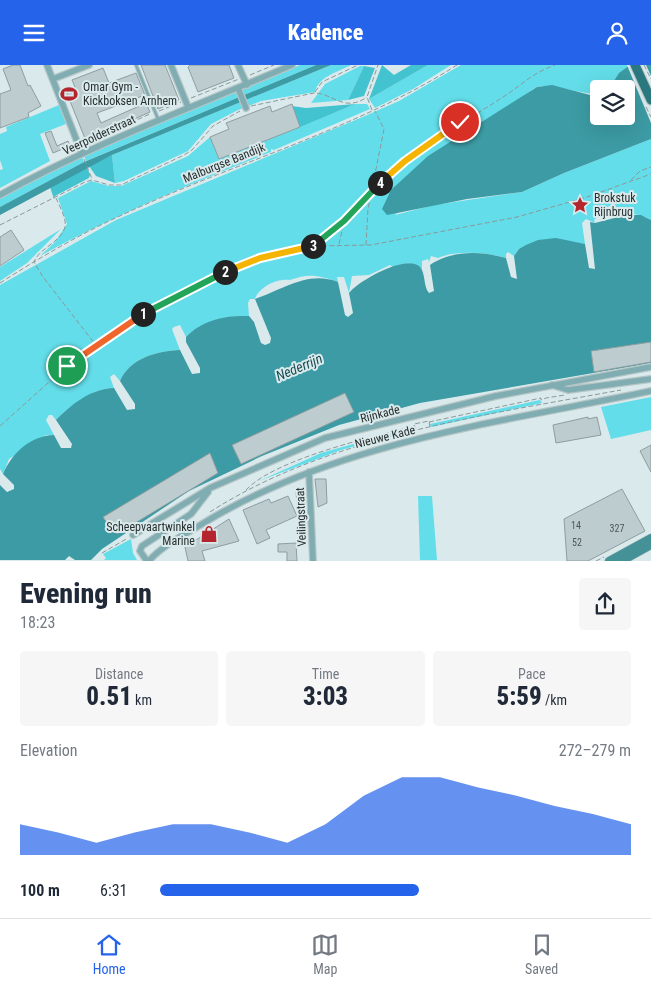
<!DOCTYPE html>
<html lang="en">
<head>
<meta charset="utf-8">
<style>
  :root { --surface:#fff; --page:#f6f6f7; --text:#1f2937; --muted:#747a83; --line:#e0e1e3; --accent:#2563eb }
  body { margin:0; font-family:"Roboto Condensed",sans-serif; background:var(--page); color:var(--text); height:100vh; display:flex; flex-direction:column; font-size:19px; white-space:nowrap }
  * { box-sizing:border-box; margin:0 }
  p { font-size:16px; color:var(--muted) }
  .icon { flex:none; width:28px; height:28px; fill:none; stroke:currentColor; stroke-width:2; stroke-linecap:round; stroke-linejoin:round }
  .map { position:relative; height:496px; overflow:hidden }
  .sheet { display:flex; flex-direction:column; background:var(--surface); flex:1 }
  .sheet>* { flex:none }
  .controls { position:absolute; left:590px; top:15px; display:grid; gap:10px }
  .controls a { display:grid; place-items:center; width:45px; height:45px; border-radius:5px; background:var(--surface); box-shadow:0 5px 20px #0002; font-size:25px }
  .pin { position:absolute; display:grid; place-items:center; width:42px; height:42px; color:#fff; margin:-21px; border:2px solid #fff; border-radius:50%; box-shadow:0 1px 5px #0007 }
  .km { position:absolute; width:25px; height:25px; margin:-12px; border-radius:50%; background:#222; color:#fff; font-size:14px; line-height:25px; text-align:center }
  .round { display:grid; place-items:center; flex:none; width:52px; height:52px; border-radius:5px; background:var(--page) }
  .head { display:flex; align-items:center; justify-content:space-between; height:85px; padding:0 20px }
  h1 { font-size:28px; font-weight:800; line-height:38px }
  .stats { display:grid; grid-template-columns:repeat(3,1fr); gap:8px; height:85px; padding:5px 20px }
  .stats div { display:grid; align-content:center; border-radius:5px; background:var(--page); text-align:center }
  .stats b { font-size:25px; font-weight:800 }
  .stats small { font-size:14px; font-weight:400 }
  .stats p { font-size:14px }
  .chart { height:140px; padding:10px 20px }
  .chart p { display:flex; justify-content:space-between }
  .chart svg { width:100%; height:90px; margin-top:5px; fill:var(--accent); opacity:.7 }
  ul { padding:0 20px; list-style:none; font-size:16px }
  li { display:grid; grid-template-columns:80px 60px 1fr; align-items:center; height:38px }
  li i { height:12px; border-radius:6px; background:var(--accent) }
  header { display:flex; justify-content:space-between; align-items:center; height:65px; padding:0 20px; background:var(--accent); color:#fff; font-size:22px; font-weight:800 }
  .dock { display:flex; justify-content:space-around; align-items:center; height:70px; border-top:1px solid var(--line); background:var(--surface); font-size:14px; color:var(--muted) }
  .dock a { display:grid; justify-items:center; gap:2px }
  .dock .selected { color:var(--accent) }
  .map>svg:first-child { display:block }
  .green { fill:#63dde9 }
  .forest { fill:#43c3cf }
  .water { fill:#3c9ba4 }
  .pier { fill:#daeaec }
  .building { fill:#bdcdcf; stroke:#8e9d9f }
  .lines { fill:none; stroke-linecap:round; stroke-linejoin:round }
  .lane-casing { stroke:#b6c5c6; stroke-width:4.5 }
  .street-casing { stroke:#b6c5c6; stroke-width:8 }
  .secondary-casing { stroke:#b6c5c6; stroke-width:9 }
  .primary-casing { stroke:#b6c5c6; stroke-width:11 }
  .path { stroke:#8c9899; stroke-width:1; stroke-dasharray:5 2.5; stroke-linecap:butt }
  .lane { stroke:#7fadb2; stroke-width:2.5 }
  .street { stroke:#7fadb2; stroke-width:5.5 }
  .secondary { stroke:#459198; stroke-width:8 }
  .primary { stroke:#2b7980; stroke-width:9 }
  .split-1-casing { stroke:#fff; stroke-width:10 }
  .split-2-casing { stroke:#fff; stroke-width:10 }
  .split-3-casing { stroke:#fff; stroke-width:10 }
  .split-4-casing { stroke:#fff; stroke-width:10 }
  .split-5-casing { stroke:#fff; stroke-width:10 }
  .split-1 { stroke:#f0652b; stroke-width:6 }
  .split-2 { stroke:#22a559; stroke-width:6 }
  .split-3 { stroke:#f5b400; stroke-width:6 }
  .split-4 { stroke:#22a559; stroke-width:6 }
  .split-5 { stroke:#f5b400; stroke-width:6 }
  .labels { text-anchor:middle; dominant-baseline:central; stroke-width:4; stroke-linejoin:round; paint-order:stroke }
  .number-label { font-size:10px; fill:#4d5657 }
  .poi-label { font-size:12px; fill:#282f2f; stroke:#daeaec; text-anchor:start }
  .street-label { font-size:12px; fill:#282f2f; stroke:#daeaec }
  .water-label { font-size:14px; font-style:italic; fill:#174d52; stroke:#daeaec }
</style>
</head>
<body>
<header><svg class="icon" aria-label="menu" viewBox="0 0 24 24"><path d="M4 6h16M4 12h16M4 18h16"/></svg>Kadence<svg class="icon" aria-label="person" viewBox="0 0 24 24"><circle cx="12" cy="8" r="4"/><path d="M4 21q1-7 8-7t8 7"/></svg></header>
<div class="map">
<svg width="651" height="496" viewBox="0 0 651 496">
  <rect width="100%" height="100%" fill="#daeaec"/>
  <path class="green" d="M300 0H316L86 96 84 91 120 73Z
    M331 0H351C338 7 319 11 315 27L261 36 238 45 211 59 188 86 124 116 115 118 112 90Z
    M428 0H451L413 24 375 43 369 34Z
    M461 0H630L619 9 611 23 599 24V28C582 31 554 17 537 22 532 24 527 29 524 31L395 150 434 140 522 127 564 108 651 74V155C640 147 620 151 614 139L599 146 602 149 594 155 595 158 586 154 582 158 585 179 572 177 519 184 514 191 508 187 506 189V193C486 187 455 185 438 193L431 191 429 197 428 194 422 196V204L409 198 393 202 390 200 369 210 352 211 349 228 344 212H337L338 217C319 210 308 208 290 215 277 213 259 222 255 234H250L248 238 249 251C228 250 200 257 186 272L180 260 174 262 172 264 180 285C157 286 130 293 120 316L114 309 110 312 114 323C92 324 71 340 56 355L52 350H49L46 355 54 370H46L9 394 3 409 0 404V220L116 155 365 51 399 36Z
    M360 1H364L348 35 311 38 325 19Z
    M355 39H367L370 44 274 85 271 84V87C192 118 114 150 40 191L55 177 67 159 58 133 91 116 109 121H121L188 91 210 72 219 94Z
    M59 40 66 59 40 69 50 96 0 123V105L3 104 0 95V69L7 66 6 62Z
    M82 92 84 97 0 142V133Z
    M61 164 27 198 0 216V202Z
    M651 332V365L611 374 601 342Z
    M540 335 542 338 431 362 430 359Z
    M414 362V365L341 385 259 416 321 388Z
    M418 431H432L437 495H420Z
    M131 474 133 488 137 495H104L106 493 103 489Z"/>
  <path class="forest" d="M382 0 394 10 411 0H428L369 34Z
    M364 1 375 3 364 31 348 35Z
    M355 39 300 62 292 41 306 43Z
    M112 90 115 118 96 111 89 101Z
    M87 102 90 110 89 113 55 131 54 134 50 122Z"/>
  <path class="water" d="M316 0H331L112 90 0 150V142L84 97Z
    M630 0H651V74L564 108 522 127 467 134 387 150 382 144 391 125 428 91 537 22 552 20 590 30 599 28V51H626V24H609L619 8Z
    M626 150H641L651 155V298L420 338 339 360 262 391 189 426 102 484 91 495H75L69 491 65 495H0V420L7 427 14 424V420L3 409C12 388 30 371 54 370L61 383H71L72 379 56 355C72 339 90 324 114 323L127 345 135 344V339L120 316C130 293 157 286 180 285L192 309 200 308V303L186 277V272C202 255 226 250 249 251L254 257 261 278 265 280 270 278 271 273 255 234C282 225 308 205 338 217L345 250 348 252 353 248 349 228C358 216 407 188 420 202 426 209 423 221 429 228L434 226 430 200C452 185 481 186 506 193L511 212 517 214 514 191 519 184 526 180 538 175 556 173 585 179 589 203 595 204 590 157 595 158Z"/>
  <path class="pier" d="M627 0H646L651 11V58Z"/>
  <path class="building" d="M13 0H20L28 21 30 20 41 41 28 48 29 52 0 63V29L11 25 3 4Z
    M141 0H165L179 35 158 44Z
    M190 0H229L234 13 198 27 188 2Z
    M103 3 109 18 136 8 145 30 97 48 101 58 146 38 150 47 86 76 66 26 75 22 72 15Z
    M292 39 300 62 219 94 210 72 229 64 226 58 270 41 272 47Z
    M51 66 57 81 68 76 70 81 53 88 45 68Z
    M11 165 24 185 0 201V172Z
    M651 277V297L594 307 591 286Z
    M345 328 354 347 241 399 232 380Z
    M588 352V354L597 352 601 370 556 378 553 360Z
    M651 380V407L640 386Z
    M210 388 218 408 117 469 112 460 109 461 103 452Z
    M315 414H326L327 438 318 442Z
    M622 424 645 466 588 496H567L564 454Z
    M303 426 304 449 298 450 296 427Z
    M288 431 297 451 266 465 270 473 257 479 243 445 269 434 271 438Z
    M229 454 239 476 202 486 205 496H188L185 482Z
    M296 478 297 496H287V487H278V479Z"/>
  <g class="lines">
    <g class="lane-casing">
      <path id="lane" d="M136 0 158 54"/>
    </g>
    <g class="street-casing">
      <path id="street" d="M47 0 82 89
        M171 0 188 42
        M238 0 247 20
        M53 14 89 0
        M238 23 246 43
        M0 130C94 78 194 42 292 0
        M552 320 568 325 651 314
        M309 407 313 496
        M133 470 210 423 325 373 496 331 651 302
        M147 496 140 486 142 481 191 449 208 427
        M149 496C160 482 187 468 202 459 338 376 498 358 651 326"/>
    </g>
    <g class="secondary-casing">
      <path id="secondary" d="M609 496 651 473
        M622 496 651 480"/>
    </g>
    <g class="primary-casing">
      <path id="primary" d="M635 0 651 35"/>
    </g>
    <path class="path" d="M644 0 651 14
      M250 10 274 0
      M315 27 322 17 358 0
      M191 33 239 14
      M251 41 314 28C333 28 344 48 367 32
      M646 42 651 52
      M372 45 367 32 378 0
      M159 46 181 37
      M83 79 150 49
      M84 94 92 114
      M631 115 640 106 651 102
      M56 133C59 140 64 149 65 156 68 175 39 182 34 197L43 212 95 279
      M0 160 85 117 92 115 109 120H121L184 90 192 85 213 61 240 46
      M339 179 344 157
      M315 180C324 169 335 164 345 156 366 137 383 114 404 96 434 72 468 55 500 34 521 21 530 9 555 0
      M366 180 368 144 384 64 375 46
      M0 218C39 193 80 169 122 150 233 98 353 66 457 0
      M429 357 541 333V335L546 333 565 330
      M0 361 67 301 95 280 160 239 243 199 314 181 371 180 517 152 587 132 651 109
      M416 365 414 359 429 356 430 362
      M246 425C275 394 372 372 414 361
      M210 447C328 371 485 350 621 325
      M102 488 128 473
      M596 496 604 492"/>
    <use href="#lane" class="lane"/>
    <use href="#street" class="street"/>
    <use href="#secondary" class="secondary"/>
    <use href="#primary" class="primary"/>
  </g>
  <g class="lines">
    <g class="split-1-casing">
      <path id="split-1" d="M67 301 143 249"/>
    </g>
    <g class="split-2-casing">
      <path id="split-2" d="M143 249 225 207"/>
    </g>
    <g class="split-3-casing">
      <path id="split-3" d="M225 207 260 193 313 181"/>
    </g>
    <g class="split-4-casing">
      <path id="split-4" d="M313 181 344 156 380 118"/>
    </g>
    <g class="split-5-casing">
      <path id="split-5" d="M380 118 405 96 460 57"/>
    </g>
    <use href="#split-1" class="split-1"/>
    <use href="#split-2" class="split-2"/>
    <use href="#split-3" class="split-3"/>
    <use href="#split-4" class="split-4"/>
    <use href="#split-5" class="split-5"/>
  </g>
  <defs>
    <g id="stadium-bare" transform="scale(1.35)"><path d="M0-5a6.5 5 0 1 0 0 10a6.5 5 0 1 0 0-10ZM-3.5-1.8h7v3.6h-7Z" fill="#b5252e" stroke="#daeaec" stroke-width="2.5" paint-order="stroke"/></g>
    <g id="sight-bare" transform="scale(1.35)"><path d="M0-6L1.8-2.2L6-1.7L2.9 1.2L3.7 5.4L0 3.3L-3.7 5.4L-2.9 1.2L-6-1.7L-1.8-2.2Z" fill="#b5252e" stroke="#daeaec" stroke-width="2.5" paint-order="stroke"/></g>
    <g id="shop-bare" transform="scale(1.35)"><path d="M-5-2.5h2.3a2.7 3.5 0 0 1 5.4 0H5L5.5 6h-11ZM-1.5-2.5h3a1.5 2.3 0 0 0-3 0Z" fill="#b5252e" stroke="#daeaec" stroke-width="2.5" paint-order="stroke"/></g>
  </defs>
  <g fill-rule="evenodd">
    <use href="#stadium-bare" x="69" y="29"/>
    <use href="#sight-bare" x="580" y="140"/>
    <use href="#shop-bare" x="209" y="469"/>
  </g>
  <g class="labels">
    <g class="number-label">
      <text x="576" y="460">14</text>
      <text x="617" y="463">327</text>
      <text x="577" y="477">52</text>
    </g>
    <g class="poi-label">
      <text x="83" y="22">Omar Gym -<tspan x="83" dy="14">Kickboksen Arnhem</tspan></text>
      <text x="594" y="133">Brokstuk<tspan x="594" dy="14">Rijnbrug</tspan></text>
      <text x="195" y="462" text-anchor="end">Scheepvaartwinkel<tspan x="195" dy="14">Marine</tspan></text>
    </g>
    <g class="street-label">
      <text transform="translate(99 70) rotate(-25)">Veerpolderstraat</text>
      <text transform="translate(224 98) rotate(-22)">Malburgse Bandijk</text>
      <text transform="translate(380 349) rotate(-14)">Rijnkade</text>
      <text transform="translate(385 372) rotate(-14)">Nieuwe Kade</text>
      <text transform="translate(301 452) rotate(-92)">Veilingstraat</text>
    </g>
    <g class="water-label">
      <text transform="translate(299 302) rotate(-23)">Nederrijn</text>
    </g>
  </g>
</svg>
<div class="controls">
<a><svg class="icon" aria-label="layers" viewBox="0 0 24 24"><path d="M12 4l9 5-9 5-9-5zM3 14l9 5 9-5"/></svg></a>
</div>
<div class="pin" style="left:67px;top:301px;background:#1e9e55"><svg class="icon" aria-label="arrive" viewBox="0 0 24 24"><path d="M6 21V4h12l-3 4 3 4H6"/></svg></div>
<div class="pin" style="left:460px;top:57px;background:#d93025"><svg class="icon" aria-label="check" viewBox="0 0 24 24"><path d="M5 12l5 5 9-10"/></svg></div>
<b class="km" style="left:143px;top:249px">1</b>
<b class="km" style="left:225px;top:207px">2</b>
<b class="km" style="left:313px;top:181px">3</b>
<b class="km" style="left:380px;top:118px">4</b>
</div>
<section class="sheet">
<div class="head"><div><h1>Evening run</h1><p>18:23</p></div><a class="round"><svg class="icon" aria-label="share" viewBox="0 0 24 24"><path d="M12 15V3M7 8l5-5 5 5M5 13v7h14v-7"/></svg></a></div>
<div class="stats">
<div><p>Distance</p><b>0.51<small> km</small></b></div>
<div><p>Time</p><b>3:03</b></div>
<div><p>Pace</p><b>5:59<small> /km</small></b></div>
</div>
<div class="chart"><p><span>Elevation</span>272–279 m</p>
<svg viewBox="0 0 160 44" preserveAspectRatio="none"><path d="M0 44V29L10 33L20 38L30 33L40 29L50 29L60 33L70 38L80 29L90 15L100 6L110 6L120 11L130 15L140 20L150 24L160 29V44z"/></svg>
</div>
<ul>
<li><b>100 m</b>6:31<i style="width:55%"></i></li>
</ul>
</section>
<nav class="dock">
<a class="selected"><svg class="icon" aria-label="home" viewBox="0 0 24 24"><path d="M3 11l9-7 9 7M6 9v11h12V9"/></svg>Home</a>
<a><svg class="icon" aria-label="map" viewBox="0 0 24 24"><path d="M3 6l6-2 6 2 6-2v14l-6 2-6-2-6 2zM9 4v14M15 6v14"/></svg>Map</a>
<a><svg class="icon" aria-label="saved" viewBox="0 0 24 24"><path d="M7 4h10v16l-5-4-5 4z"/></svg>Saved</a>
</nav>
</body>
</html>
